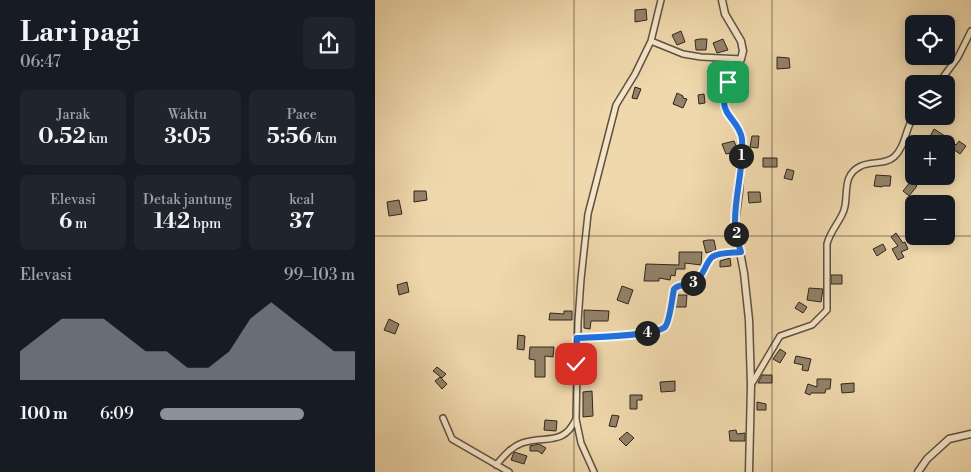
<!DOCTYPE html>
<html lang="id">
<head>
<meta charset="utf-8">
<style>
  :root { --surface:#171b24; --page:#20242c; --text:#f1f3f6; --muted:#9ea1a6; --accent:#8c9099 }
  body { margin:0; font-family:"Libre Bodoni",serif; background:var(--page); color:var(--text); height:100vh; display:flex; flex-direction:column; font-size:19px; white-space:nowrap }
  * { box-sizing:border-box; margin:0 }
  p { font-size:16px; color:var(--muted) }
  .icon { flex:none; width:28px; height:28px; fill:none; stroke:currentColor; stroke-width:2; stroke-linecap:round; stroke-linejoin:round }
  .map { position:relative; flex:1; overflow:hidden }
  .drawer { display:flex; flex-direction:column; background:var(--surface); width:375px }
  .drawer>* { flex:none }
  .buttons { position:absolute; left:530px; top:15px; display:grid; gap:10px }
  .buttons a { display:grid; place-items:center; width:50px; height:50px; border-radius:8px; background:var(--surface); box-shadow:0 2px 12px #0003; font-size:25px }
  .pin { position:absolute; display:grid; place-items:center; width:42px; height:42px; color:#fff; margin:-21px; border-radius:10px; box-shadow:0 2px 8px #0006 }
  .km { position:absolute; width:25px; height:25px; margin:-12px; border-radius:50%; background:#222; color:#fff; font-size:14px; line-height:25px; text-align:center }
  .round { display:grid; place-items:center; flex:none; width:52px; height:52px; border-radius:8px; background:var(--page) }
  .summary { display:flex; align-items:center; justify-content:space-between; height:85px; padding:0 20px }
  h1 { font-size:28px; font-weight:800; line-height:38px }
  .figures { display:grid; grid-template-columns:repeat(3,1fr); gap:8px; height:85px; padding:5px 20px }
  .figures div { display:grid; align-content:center; border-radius:8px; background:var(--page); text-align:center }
  .figures b { font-size:21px; font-weight:800 }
  .figures small { font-size:14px; font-weight:400 }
  .figures p { font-size:14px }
  .chart { height:140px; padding:10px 20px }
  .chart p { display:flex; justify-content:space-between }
  .chart svg { width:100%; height:90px; margin-top:5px; fill:var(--accent); opacity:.7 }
  ul { padding:0 20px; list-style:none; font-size:16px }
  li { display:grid; grid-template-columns:80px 60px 1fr; align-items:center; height:38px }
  li i { height:12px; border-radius:6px; background:var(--accent) }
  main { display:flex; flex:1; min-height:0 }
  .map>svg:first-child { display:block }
  .building { fill:#938268; stroke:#2f241e }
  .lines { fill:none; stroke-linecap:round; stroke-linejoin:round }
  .minor-casing { stroke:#5f5142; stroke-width:8 }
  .tertiary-casing { stroke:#5f5142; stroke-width:9 }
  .minor { stroke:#f5e6c9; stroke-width:5 }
  .tertiary { stroke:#f5e6c9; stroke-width:6 }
  .route-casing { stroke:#fff; stroke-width:10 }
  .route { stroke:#1a73e8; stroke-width:6 }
  .grid { fill:none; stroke:#2f241e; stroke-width:1; stroke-opacity:0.55 }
</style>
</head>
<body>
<main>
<section class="drawer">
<div class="summary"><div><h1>Lari pagi</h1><p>06:47</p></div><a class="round"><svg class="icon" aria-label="share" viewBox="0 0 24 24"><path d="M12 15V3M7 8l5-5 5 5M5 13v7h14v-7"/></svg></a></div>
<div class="figures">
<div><p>Jarak</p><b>0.52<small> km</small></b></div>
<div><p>Waktu</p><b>3:05</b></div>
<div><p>Pace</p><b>5:56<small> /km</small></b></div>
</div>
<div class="figures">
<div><p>Elevasi</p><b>6<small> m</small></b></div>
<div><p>Detak jantung</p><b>142<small> bpm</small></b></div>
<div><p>kcal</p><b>37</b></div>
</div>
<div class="chart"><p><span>Elevasi</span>99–103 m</p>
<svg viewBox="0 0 160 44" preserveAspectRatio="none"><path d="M0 44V30L10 22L20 14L30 14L40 14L50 22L60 30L70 30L80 38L90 38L100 30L110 14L120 6L130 14L140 22L150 30L160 30V44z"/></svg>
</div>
<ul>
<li><b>100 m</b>6:09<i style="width:74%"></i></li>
</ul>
</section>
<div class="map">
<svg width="596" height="472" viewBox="0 0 596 472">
  <rect width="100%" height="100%" fill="#efd8ac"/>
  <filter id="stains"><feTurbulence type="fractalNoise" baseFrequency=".004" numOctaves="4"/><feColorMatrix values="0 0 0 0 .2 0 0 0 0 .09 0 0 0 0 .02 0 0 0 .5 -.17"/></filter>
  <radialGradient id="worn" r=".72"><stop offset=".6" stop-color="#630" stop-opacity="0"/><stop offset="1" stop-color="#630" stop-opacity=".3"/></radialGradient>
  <path class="building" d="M271 9 272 20 260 22V10Z
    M306 31 310 42 302 45 297 35Z
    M325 39H332L331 50H321L320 40Z
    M348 39 353 50 342 53 338 43Z
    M402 57 414 58 415 68 402 69Z
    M338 62 353 72 347 80 341 75 340 77 332 72Z
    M260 87 266 89 262 99 257 98Z
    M302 93 308 96V98L312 99 308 108 298 104Z
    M329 94 330 103 324 104 323 95Z
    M559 129 570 136 566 144 554 138Z
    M377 136H384L383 148 375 147Z
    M571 136 581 145 584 141 591 146 585 154 571 144Z
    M359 141 362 148 356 151 357 153 351 154 347 144Z
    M388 158H402V167H388Z
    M412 169 419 171 417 180 409 178Z
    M501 175 516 176 515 186H507V187L499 186Z
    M536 181 542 186 534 196 528 191Z
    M39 191H51L52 200 39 202Z
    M373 192H385L386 202 374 203Z
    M24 200 27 214 14 216 12 202Z
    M521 233 528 243 530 242 533 249 526 252 529 257 523 260 517 249 523 246 516 237Z
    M333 240H339L341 250 331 253 328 241Z
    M508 244 511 250 502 256 498 249Z
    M304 252H327L326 265 310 263V269H301L300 276 296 275 295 280 284 278V281H269L271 264 304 265Z
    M355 258 356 266 345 267V261Z
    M456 275H467V284H456Z
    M32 282 34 292 24 295 22 285Z
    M247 286 258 290 253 304 242 300Z
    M434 288 448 289 446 302 432 300Z
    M302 295H312L311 307H300Z
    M424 302 432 307 428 313 420 308Z
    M209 310 234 311 233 321H216L215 329 209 328Z
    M189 311H197V320H174L175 313 189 314Z
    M14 319 24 324 20 334 9 330Z
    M143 335 150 336 149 350 142 349Z
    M155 347H179L178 357 170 356V377H160V360L154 359Z
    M405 349 411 353 405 363 398 359Z
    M421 356 436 359 433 371 427 370 428 365 419 363Z
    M62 367 71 374 67 378 58 371Z
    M186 368H198L197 381 186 380Z
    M387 375H397V383H383Z
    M65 377 72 384 67 389 60 381Z
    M442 379H456L455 389H451L450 393H436L435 395 430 393 433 384 442 387Z
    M300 381V391L286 392 285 382Z
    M479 383V392L467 393 466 384Z
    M217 391 218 416 208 417V392Z
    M255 395H267V400H262V409H255Z
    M382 402 391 404V410H382Z
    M237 415 244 416 241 427 234 426Z
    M170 420 182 421 181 431 169 430Z
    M361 430 362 434 370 433V441H355L354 431Z
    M252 432 259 438 251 446 244 439Z
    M164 444 171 448 167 454 163 451H155V446Z
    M139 452 152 456 149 464 136 460Z"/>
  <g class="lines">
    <g class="minor-casing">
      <path id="minor" d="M286 0 276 41 308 54 326 57 366 59
        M563 84 583 57 596 31
        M202 339C218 337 280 336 290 327 295 321 297 298 299 289 305 283 314 286 321 281 329 275 330 264 337 257 344 252 358 253 365 252
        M376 385 405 336 437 325 452 310V244C455 231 465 222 469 210 474 195 466 175 486 166 496 161 510 165 519 157 531 146 530 129 539 116
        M68 418 77 439 134 472
        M201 419 206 443 219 472
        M121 465C129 456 136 447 147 443 170 435 188 447 201 419L203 322 206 279 213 214 241 105 260 74 276 41"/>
    </g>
    <g class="tertiary-casing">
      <path id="tertiary" d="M347 0 350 14 366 41 368 51 366 59 353 82 348 100 350 109 365 131 367 140 364 192 360 222 361 236 365 252 369 273 374 320 376 385 374 472
        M543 472 552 459 574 439 596 434"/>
    </g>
    <use href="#minor" class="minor"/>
    <use href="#tertiary" class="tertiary"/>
  </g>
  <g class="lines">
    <g class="route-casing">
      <path id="route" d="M201 364 202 338C218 337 280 336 290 327 295 321 297 298 299 289 305 283 314 286 321 281 329 275 330 264 337 257 344 252 358 253 366 252 363 242 359 232 360 221 360 194 369 167 367 139 365 123 349 116 349 102 348 95 351 88 353 82"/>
    </g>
    <use href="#route" class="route"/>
  </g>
  <path class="grid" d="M199 0V472M397 0V472M0 236H539M571 236H596"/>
  <rect width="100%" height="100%" filter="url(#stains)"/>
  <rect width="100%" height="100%" fill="url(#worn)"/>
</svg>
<div class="buttons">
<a><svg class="icon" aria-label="locate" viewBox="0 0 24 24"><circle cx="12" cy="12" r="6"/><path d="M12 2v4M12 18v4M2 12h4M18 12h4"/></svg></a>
<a><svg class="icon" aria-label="layers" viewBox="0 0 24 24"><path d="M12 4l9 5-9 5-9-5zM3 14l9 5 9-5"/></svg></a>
<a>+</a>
<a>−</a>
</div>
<div class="pin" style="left:353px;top:82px;background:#1e9e55"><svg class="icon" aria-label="arrive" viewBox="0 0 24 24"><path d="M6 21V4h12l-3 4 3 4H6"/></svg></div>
<div class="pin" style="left:201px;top:364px;background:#d93025"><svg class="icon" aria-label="check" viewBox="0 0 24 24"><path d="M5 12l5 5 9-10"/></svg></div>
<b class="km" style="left:366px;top:156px">1</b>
<b class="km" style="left:361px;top:234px">2</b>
<b class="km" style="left:318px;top:283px">3</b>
<b class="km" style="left:272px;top:333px">4</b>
</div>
</main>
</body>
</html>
